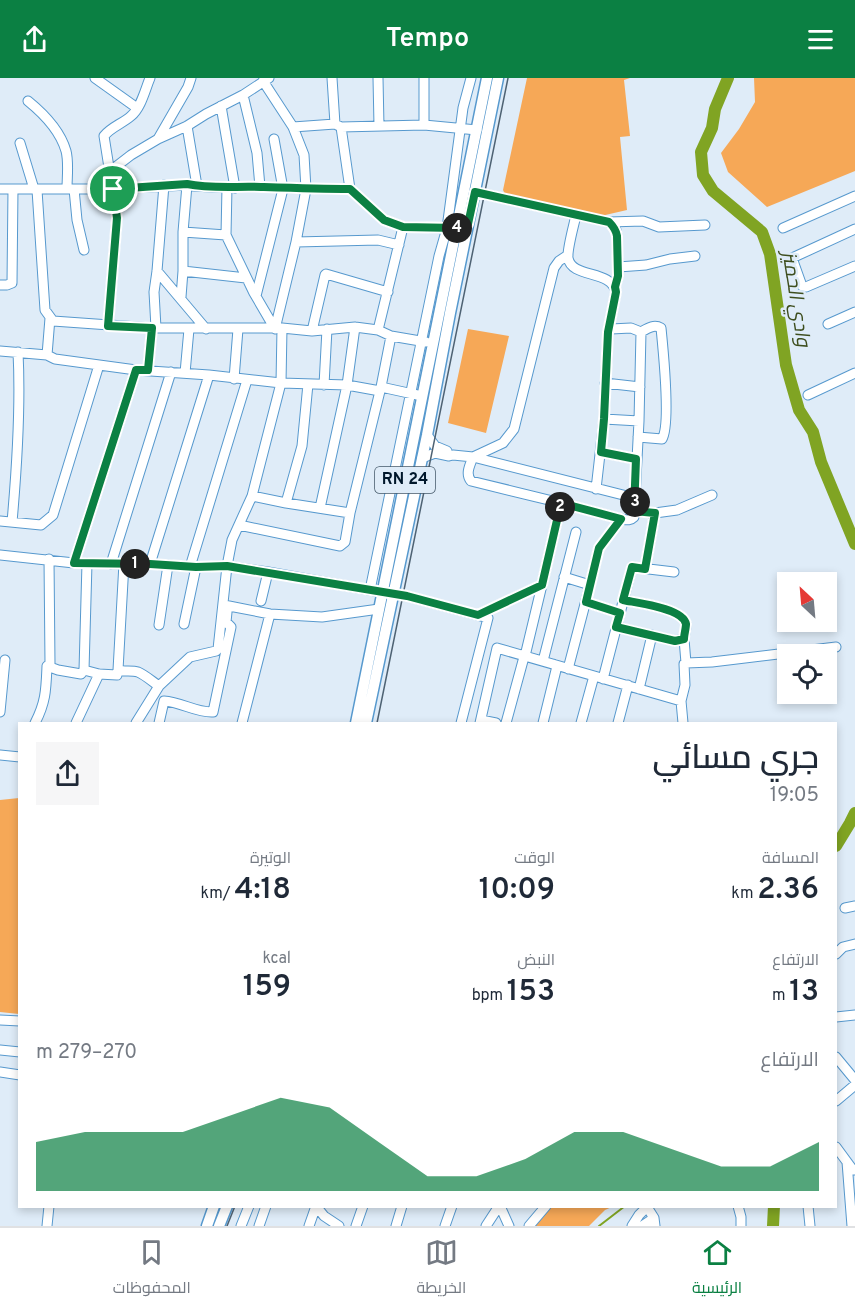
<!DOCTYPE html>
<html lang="ar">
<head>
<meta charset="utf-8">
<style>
  :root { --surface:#fff; --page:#f6f6f7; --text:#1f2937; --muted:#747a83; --line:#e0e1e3; --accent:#0b8043 }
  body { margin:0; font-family:Overpass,Cairo,sans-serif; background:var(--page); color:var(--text); direction:rtl; height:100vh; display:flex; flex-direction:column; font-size:22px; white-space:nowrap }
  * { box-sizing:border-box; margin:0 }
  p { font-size:20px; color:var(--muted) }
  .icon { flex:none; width:33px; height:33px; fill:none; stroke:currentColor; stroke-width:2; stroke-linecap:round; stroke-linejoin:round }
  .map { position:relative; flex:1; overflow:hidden; direction:ltr }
  .details { position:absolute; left:18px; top:644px; width:819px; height:486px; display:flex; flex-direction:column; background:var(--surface); border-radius:0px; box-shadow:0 3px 9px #0003; direction:rtl }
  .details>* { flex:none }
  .needle { width:39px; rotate:334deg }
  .fabs { position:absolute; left:777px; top:494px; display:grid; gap:12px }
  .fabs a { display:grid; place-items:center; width:60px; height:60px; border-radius:0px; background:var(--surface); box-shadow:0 3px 9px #0003; font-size:30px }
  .pin { position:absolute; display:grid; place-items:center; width:51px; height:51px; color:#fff; margin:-26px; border:3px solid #fff; border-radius:50%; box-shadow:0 2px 6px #0007 }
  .km { position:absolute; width:30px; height:30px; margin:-15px; border-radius:50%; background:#222; color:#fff; font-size:16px; line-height:30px; text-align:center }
  .round { display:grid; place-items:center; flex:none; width:63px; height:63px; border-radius:0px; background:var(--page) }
  .overview { display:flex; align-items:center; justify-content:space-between; height:102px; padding:0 18px }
  h1 { font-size:33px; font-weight:600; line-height:45px }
  .metrics { display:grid; grid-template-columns:repeat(3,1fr); gap:9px; height:102px; padding:6px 18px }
  .metrics div { display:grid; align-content:center }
  .metrics b { font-size:30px; font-weight:600 }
  .metrics small { font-size:16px; font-weight:400 }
  .metrics p { font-size:16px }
  .chart { height:168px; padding:12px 18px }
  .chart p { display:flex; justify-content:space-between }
  .chart svg { width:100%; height:108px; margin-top:6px; fill:var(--accent); opacity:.7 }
  header { display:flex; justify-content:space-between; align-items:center; height:78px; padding:0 18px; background:var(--accent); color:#fff; font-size:27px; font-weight:600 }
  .menu { display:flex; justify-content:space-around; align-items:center; height:84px; border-top:2px solid var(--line); background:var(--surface); font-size:16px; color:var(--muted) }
  .menu a { display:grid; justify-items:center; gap:3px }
  .menu .on { color:var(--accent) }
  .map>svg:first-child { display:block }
  .green { fill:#f6a857 }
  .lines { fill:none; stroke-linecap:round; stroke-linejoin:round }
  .stream { stroke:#80a423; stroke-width:2 }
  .river { stroke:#80a423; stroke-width:12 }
  .minor-casing { stroke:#5799ce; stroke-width:11 }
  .major-casing { stroke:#5799ce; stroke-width:13 }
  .minor { stroke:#fff; stroke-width:9 }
  .major { stroke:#fff; stroke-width:10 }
  .tram { stroke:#4e6273; stroke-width:1.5 }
  .route-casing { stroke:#fff; stroke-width:12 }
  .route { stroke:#0b8043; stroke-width:8 }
  .labels { text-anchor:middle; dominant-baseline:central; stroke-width:5; stroke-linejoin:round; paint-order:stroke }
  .shield { fill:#dfecf8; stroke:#435768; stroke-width:1.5 }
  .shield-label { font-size:16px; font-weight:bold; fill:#00172b }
  .water-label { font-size:20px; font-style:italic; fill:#3e4e1e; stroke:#dfecf8 }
</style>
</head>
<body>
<header><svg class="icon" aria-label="menu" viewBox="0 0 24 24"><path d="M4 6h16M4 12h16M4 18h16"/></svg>Tempo<svg class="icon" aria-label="share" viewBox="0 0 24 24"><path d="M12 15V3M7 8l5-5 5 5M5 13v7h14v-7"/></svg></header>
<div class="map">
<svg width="855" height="1148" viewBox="0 0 855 1148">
  <rect width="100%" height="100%" fill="#dfecf8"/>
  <path class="green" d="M527 0H630L624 2 630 58 620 59 627 132 601 138 506 118 503 112Z
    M754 0H855V93L767 129 728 94 721 75 739 51 755 24Z
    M468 251 509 258 486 355 448 345Z
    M19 720H20L19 936 0 934V722Z
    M549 1128H614L605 1132 589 1148H530Z"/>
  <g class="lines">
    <path class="stream" d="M599 1148 625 1128"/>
    <path class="river" d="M728 0 715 31 712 50 701 74 703 97 713 113 762 154 770 176 786 287 799 332 813 354 821 384 855 466
      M836 768 850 745 855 735
      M773 1148 774 1128"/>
    <g class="minor-casing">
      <path id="minor" d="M95 0 137 30
        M332 0 335 46
        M378 0 379 48
        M424 0V47
        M263 3 293 49 304 77 306 111 296 164 275 251
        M243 17 257 75 260 109
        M28 23C44 36 60 52 66 73 69 84 67 99 67 111
        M221 28 235 110
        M187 48 197 108
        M293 49 335 46 341 49 424 47 477 52
        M341 49 350 111
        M158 61 188 9 191 0
        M20 65 34 111
        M109 94 131 77 158 61 187 48 206 36 243 17 269 0
        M227 109 226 157 254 215 275 251
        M0 111H113L187 107C212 111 237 108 261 109 291 110 320 111 350 111L384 142 403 149 452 150
        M74 111 77 142 84 172
        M37 112 45 232 53 243 152 250H282L312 253 355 249 378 252 391 258 426 264
        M475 114 609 144 616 152 617 158 618 198 615 209
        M576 137C574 147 567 171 568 180 572 201 611 191 616 214L608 254 604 341 596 411
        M609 144 643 143 659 149 705 147
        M783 150 855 118
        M855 151 792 180 802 208 806 209 855 188
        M183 154 226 157
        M296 164 378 162 399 167
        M568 177 559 183 554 190 514 351 503 365 473 379C470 387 465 396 471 403L561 425 621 441C627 442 630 443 634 439L639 343 641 254 631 250 611 251 608 254
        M618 189 646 187 670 181 695 178
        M157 193 206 251
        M183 193 246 200
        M0 207H7L12 205 13 111
        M256 218 283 111 274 61
        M181 219 183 193V154L187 107
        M50 240 47 277 55 281 136 292 209 297 281 305 347 307 380 313
        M828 246 855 234
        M108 248 117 140 104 58C111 49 122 46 131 38 141 30 145 12 150 0
        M156 250 154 214 157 193 164 107
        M378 252 403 149
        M312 253 325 197 326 196 388 214
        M0 273 47 277
        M148 292 152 250
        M185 295 189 251
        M234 301 238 251
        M605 305 640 309
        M324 307 327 251
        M381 309 422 318
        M808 317 855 295
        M604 341 639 343
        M427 357 435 368 447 373
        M638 359 662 361C671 347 663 270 661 250 654 246 648 250 641 254
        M601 374 636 381
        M422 380 435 375 449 378 453 377 473 379 635 420
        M252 418 286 425 350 435
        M286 425 302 368 308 306
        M320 430 347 307 355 249
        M634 433 655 435 677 432 712 417
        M0 443 41 447 53 437 99 287
        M12 444C17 388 21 331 18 274
        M239 447 340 468 345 464 350 435 381 309 391 258
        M0 477 74 485 150 486 196 489 227 488 268 494
        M49 481 50 586 47 588 58 592 81 596 84 592 87 485
        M74 485 136 292
        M124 485 118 592C124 594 132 592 138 594 145 597 153 604 159 608
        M111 486 171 294
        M150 486 209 297
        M190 489 247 302
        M645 491 655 435
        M564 499 590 507 599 470 621 441
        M370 512 439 178 447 150 463 30 471 0
        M389 516 407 518 488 540 461 645
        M261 523 268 494 375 513
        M586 524 620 535
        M224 527 270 536 322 539 379 531
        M478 537 542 507 561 425
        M184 546 196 489
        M159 547 168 487
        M616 549 675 563 684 561C684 557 687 550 686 546 683 530 637 525 623 522
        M684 561 686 585
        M525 578 542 507
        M543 583 576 454
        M568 591 590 507
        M84 592 99 596 117 597 118 592
        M603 601 632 489 674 494
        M639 611 652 557
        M0 634 5 582
        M481 642 496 645
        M35 645C46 624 46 611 47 588
        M76 645 99 596
        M136 645 159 608 190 579 216 573 218 571 227 488 232 462 252 418 281 305 282 250
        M159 645 164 623C181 624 197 635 213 634L231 549 226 544 227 534
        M242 645 270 536
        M480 645 497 570 681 623
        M506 645 524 579H528
        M543 645 557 588 553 586
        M581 645 594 598
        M618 645 628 607
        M683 645 681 623 685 607 684 586 686 585 712 584 836 569
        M0 677 20 679
        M845 830 855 828
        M836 876 843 869 855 866
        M836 939 855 937
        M0 942 20 943
        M0 972 20 974
        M836 979 855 1002
        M0 994 20 997
        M836 1023 855 1007
        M836 1069 853 1092H855
        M847 1084 852 1148
        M316 1128 324 1138 339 1148
        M500 1128 509 1148
        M738 1128 741 1139V1148
        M808 1128 810 1148
        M647 1129 654 1140 655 1148
        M47 1148 49 1128
        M241 1148 249 1128
        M259 1148 266 1128
        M309 1148 316 1128
        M356 1148 363 1128
        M396 1148 402 1128
        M445 1148 452 1128
        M486 1148 499 1128
        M529 1148 546 1128
        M632 1148 639 1137 648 1128
        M642 1148 654 1140"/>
    </g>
    <g class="major-casing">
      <path id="major" d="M356 645 487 0
        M366 645 427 357 450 235 498 0
        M207 1148 214 1128
        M219 1148 227 1128"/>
    </g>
    <use href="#minor" class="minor"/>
    <use href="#major" class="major"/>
    <path class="tram" d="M377 645 508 0
      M227 1148 235 1128"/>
  </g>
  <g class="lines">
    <g class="route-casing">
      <path id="route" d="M187 106C211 111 237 108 261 109 291 110 320 111 350 111L384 142 403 149 457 150 458 145 468 146 475 114 609 144C613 148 616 152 617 158L618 198 615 209 616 214 608 254 604 341 601 374 636 381 634 433 655 435 645 491 632 489 623 522C637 525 683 530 686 546 686 550 684 557 684 561L675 563 616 549 620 535 586 524 599 470 621 441 561 425 542 507 478 537 407 518 227 488 196 489 150 486 74 485 136 292H148L152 250 108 248 117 140 113 111Z"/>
    </g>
    <use href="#route" class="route"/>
  </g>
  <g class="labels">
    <rect class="shield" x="375" y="389" width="60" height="26" rx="4.5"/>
    <g class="shield-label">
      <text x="405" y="402">RN 24</text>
    </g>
    <g class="water-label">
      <text transform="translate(795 221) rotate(81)">وادي الحميز</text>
    </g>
  </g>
</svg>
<div class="fabs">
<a><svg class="needle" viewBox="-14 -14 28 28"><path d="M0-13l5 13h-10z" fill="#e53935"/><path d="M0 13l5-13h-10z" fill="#747a83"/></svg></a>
<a><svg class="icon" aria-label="locate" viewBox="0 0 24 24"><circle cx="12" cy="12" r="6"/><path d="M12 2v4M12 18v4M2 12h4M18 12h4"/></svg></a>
</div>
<div class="pin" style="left:113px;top:111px;background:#1e9e55"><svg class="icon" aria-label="arrive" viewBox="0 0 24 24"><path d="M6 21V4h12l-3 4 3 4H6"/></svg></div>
<b class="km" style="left:135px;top:486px">1</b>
<b class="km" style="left:560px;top:429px">2</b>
<b class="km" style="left:635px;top:424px">3</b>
<b class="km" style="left:457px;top:150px">4</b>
<section class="details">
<div class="overview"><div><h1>جري مسائي</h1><p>19:05</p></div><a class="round"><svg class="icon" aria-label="share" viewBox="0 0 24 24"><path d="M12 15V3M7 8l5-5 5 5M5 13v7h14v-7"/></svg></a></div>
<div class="metrics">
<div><p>المسافة</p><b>2.36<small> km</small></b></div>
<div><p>الوقت</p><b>10:09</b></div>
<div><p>الوتيرة</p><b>4:18<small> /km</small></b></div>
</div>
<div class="metrics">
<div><p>الارتفاع</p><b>13<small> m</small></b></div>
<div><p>النبض</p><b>153<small> bpm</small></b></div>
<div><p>kcal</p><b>159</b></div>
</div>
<div class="chart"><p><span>الارتفاع</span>270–279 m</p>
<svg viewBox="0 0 160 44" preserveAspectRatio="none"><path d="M0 44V24L10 20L20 20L30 20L40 13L50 6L60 10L70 24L80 38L90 38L100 31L110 20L120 20L130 27L140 34L150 34L160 24V44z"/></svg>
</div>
</section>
</div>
<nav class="menu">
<a class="on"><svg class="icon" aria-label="home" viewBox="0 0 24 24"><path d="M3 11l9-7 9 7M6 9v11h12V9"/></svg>الرئيسية</a>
<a><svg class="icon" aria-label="map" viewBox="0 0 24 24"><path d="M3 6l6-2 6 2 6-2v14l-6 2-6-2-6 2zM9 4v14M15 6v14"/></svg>الخريطة</a>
<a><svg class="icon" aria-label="saved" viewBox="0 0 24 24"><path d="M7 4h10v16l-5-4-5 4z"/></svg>المحفوظات</a>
</nav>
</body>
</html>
